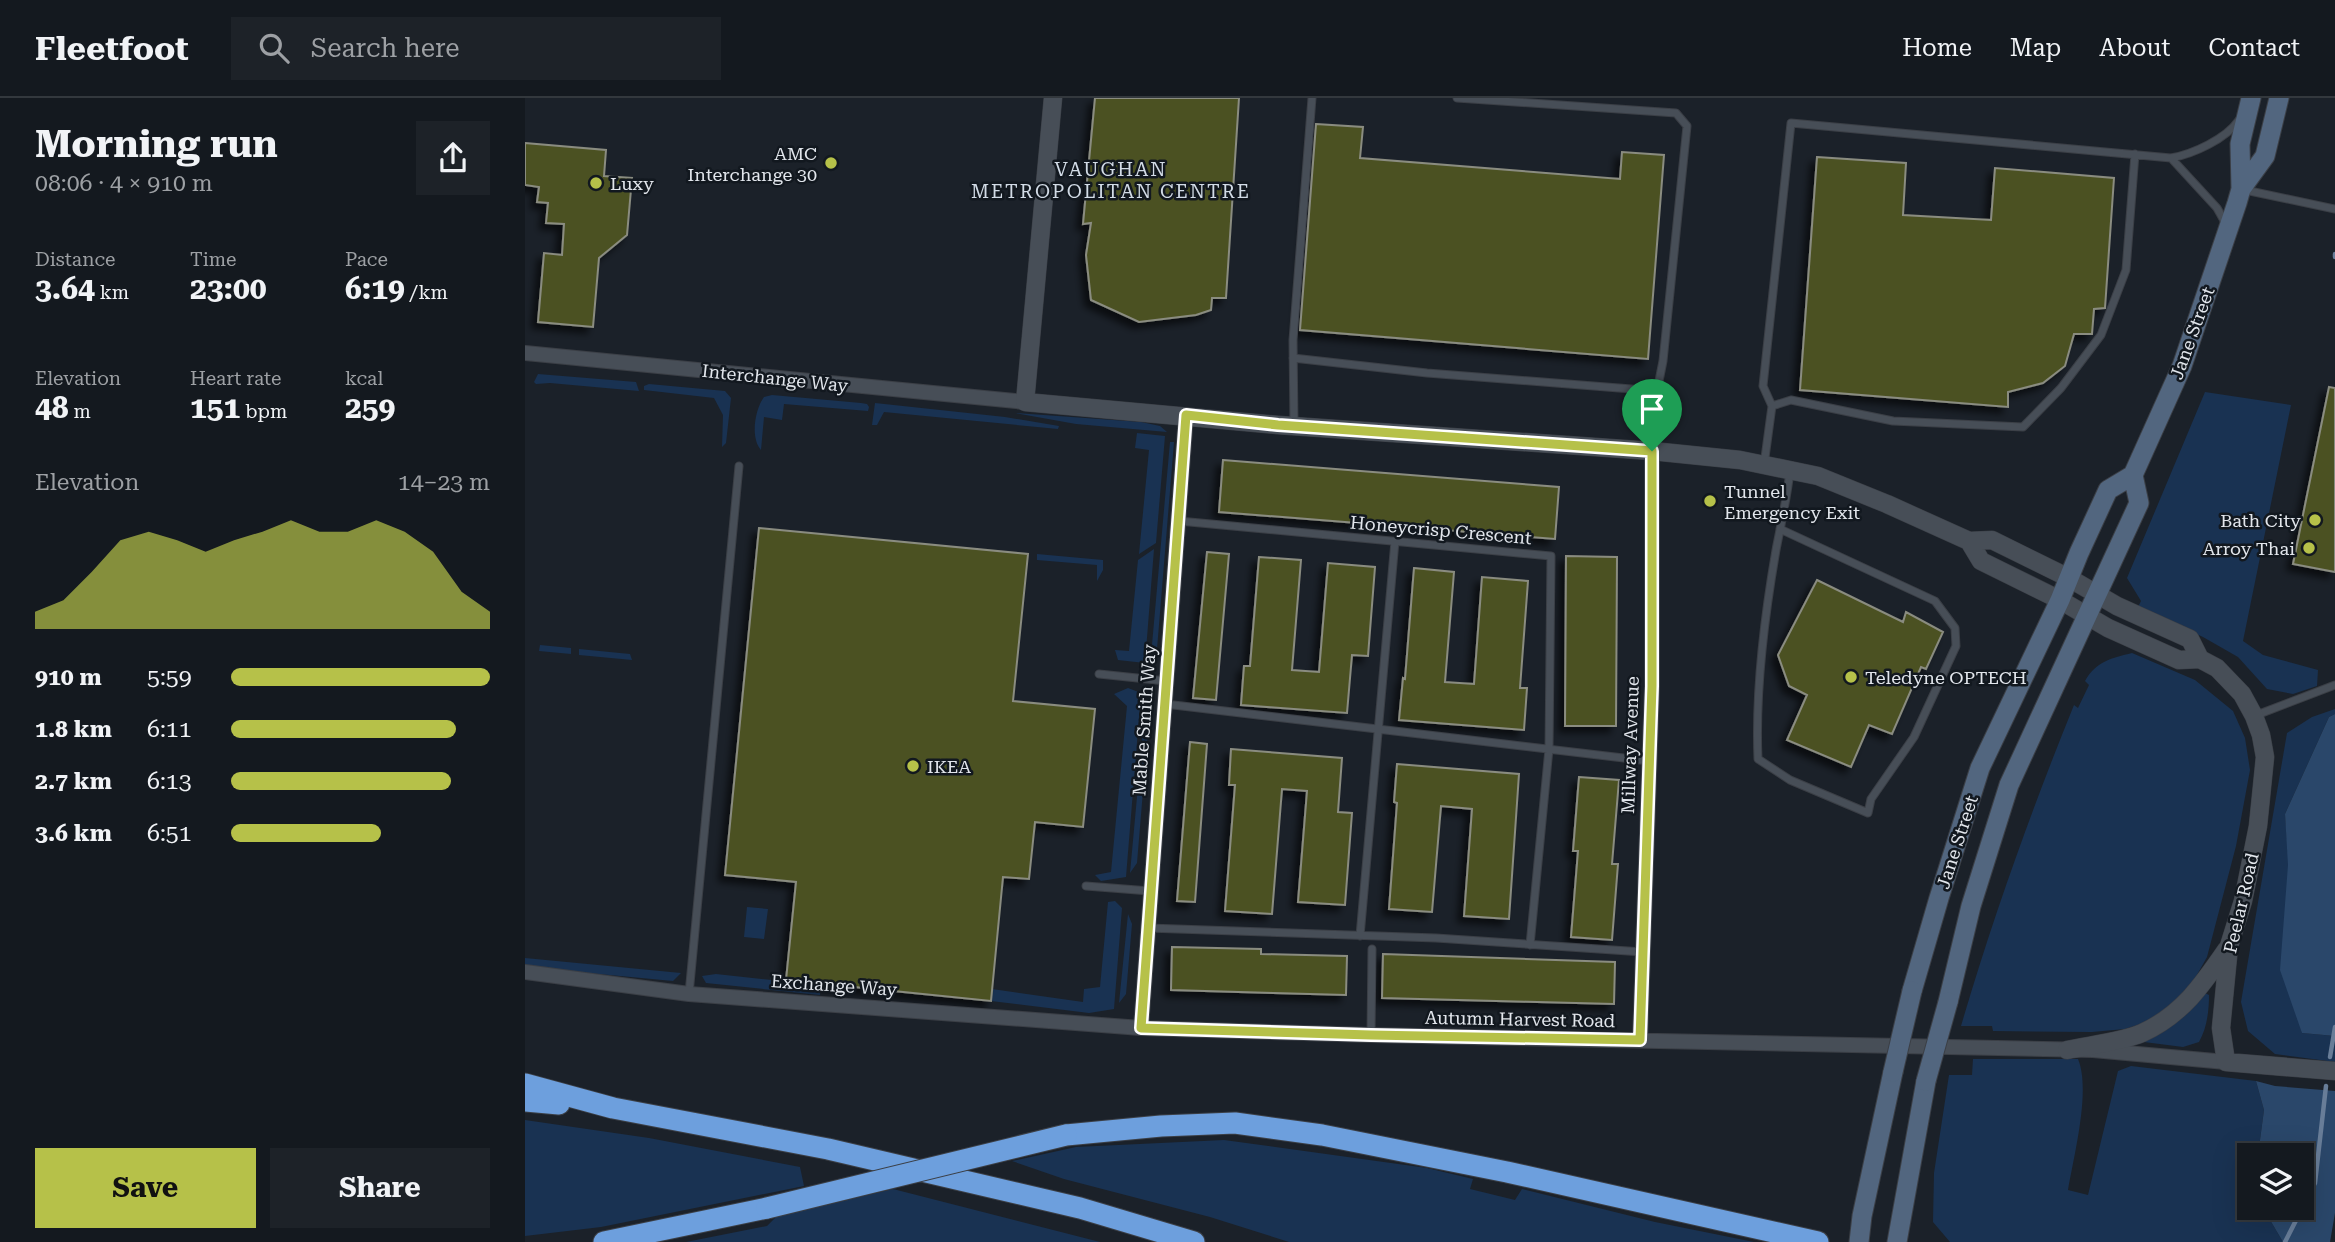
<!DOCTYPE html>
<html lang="en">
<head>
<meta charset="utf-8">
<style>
  :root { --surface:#14191f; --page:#1d2228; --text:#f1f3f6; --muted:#9da0a4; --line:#33383d; --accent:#b6c149 }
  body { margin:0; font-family:"Roboto Serif",serif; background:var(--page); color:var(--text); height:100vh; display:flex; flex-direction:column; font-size:26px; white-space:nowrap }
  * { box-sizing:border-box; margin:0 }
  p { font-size:23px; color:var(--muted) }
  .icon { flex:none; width:38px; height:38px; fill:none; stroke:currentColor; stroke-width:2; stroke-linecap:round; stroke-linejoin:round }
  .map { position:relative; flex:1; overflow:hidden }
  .sheet { display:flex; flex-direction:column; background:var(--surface); width:525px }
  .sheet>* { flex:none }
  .buttons { position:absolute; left:1712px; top:1045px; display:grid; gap:14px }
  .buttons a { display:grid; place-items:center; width:77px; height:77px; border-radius:0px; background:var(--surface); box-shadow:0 7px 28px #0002,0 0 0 2px var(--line); font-size:35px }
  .pin { position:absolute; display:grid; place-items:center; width:60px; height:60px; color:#fff; margin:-72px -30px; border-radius:50% 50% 50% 0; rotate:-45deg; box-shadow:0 0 7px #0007 }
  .pin .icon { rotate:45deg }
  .round { display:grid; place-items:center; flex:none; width:74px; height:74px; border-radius:0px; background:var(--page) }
  .summary { display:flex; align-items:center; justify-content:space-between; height:119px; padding:0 35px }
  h1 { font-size:38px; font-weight:700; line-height:52px }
  .figures { display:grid; grid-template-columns:repeat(3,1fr); gap:10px; height:119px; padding:7px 35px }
  .figures div { display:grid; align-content:center }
  .figures b { font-size:30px; font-weight:700 }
  .figures small { font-size:19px; font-weight:400 }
  .figures p { font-size:19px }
  .chart { height:196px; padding:14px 35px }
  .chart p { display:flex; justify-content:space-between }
  .chart svg { width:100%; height:126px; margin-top:7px; fill:var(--accent); opacity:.7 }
  .action { display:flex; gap:14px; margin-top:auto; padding:14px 35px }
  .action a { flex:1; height:80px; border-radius:0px; background:var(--accent); color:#111; font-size:28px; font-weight:700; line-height:80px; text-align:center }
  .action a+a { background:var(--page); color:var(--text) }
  ul { padding:0 35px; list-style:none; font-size:23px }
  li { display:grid; grid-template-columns:112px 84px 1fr; align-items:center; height:52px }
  li i { height:18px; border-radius:9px; background:var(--accent) }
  header { display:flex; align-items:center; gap:42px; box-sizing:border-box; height:98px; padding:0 35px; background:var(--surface); border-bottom:2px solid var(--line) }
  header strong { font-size:33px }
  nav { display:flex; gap:38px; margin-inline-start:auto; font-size:24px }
  .search { width:490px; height:63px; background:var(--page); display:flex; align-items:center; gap:18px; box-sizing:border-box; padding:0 24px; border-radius:0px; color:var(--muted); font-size:26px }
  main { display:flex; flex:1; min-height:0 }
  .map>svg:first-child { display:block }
  .green { fill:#193252 }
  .forest { fill:#2a476a }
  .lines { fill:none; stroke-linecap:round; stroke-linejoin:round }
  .stream { stroke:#687d98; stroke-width:4.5 }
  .building { fill:#4c5122; stroke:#8a8c80; stroke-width:2; filter:url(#shadow) }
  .service-casing { stroke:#3b3f46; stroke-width:9 }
  .minor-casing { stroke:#3b3f46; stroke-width:16 }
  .tertiary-casing { stroke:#3b3f46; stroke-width:19 }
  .secondary-casing { stroke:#3b3f46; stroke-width:21 }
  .motorway-casing { stroke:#3b3f46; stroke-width:23 }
  .service { stroke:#474e57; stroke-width:7 }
  .minor { stroke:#474e57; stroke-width:14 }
  .tertiary { stroke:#474e57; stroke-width:18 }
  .secondary { stroke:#52667f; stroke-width:19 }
  .motorway { stroke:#6d9fdd; stroke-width:21 }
  .secondary-bridge-casing { stroke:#3b3f46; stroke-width:21; stroke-linecap:butt }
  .motorway-bridge-casing { stroke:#3b3f46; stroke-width:23; stroke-linecap:butt }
  .secondary-bridge { stroke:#52667f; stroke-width:19 }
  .motorway-bridge { stroke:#6d9fdd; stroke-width:21 }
  .route-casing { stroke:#fff; stroke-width:14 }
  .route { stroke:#b6c149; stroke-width:9 }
  .poi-dot { fill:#b6c149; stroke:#12181f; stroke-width:2.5 }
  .labels { text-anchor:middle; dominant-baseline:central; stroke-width:5; stroke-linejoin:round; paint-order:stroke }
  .poi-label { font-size:18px; fill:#e2e6ec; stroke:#12181f; text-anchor:start }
  .street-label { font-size:18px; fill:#e2e6ec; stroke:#12181f }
  .neighbourhood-label { font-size:19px; letter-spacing:2px; fill:#d2dbe6; stroke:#12181f }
</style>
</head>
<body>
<header>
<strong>Fleetfoot</strong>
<div class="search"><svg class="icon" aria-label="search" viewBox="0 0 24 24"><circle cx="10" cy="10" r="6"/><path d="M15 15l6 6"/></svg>Search here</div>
<nav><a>Home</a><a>Map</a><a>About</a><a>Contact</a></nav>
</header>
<main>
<section class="sheet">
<div class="summary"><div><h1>Morning run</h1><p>08:06 · 4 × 910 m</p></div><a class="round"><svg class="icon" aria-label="share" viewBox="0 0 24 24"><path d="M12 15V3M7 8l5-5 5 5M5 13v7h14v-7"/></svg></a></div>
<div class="figures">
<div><p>Distance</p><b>3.64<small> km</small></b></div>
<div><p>Time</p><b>23:00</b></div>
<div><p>Pace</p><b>6:19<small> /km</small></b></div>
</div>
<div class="figures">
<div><p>Elevation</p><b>48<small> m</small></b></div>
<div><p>Heart rate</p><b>151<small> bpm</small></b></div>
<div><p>kcal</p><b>259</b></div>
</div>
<div class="chart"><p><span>Elevation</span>14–23 m</p>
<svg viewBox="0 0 160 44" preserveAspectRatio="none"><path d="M0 44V38L10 34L20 24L30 13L40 10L50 13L60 17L70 13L80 10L90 6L100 10L110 10L120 6L130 10L140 17L150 31L160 38V44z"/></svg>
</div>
<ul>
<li><b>910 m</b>5:59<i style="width:100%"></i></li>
<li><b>1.8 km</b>6:11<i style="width:87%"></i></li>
<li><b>2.7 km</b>6:13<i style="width:85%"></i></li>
<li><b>3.6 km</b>6:51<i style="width:58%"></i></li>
</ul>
<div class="action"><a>Save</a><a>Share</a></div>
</section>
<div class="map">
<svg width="1810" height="1144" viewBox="0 0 1810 1144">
  <defs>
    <filter id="shadow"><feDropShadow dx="-6" dy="6" stdDeviation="3.5" flood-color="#0009"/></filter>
  </defs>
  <rect width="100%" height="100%" fill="#1b2129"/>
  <path class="green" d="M13 276 111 284 114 293 25 285 11 286 9 284Z
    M124 286 200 293 206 300 201 345 197 349 198 317 189 300 119 292V288Z
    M1680 294 1766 307 1718 543 1738 557 1793 572 1792 588 1768 596 1742 591 1713 559 1678 539 1613 509 1616 503 1602 480Z
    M247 297 336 305 342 306 344 309 343 313 259 306 257 322 239 319 236 352C225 340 230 311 239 299Z
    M350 305 480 319 534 328 533 331 359 314 352 327H347Z
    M490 315 616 324 635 328 642 334 551 326Z
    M612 335 640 338 631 445 614 456 624 352 610 350Z
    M645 344H649L632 551 626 558Z
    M629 451 620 565 593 562 590 552 604 553 613 462Z
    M512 456 578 462V472L572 483V467L512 462Z
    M15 547 46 550V556L14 553Z
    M54 551 105 556 107 562 54 557Z
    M1607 555 1670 582 1708 613 1720 640 1725 672 1711 748 1682 859 1659 900 1628 922 1600 931 1567 934 1468 933 1467 928H1436C1468 819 1506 713 1549 607L1553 610 1564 587 1560 583C1571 563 1587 560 1607 555Z
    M603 590 616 595 601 779 576 783 570 777 586 774 602 608 589 596Z
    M621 601 625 609 612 765 605 775Z
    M1810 611V616L1804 619 1760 716 1777 935 1810 938V964L1750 956 1723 933 1716 904 1762 635 1787 619Z
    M590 803 597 810 589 911 564 915 466 903 467 891 558 904 559 891 575 889 583 804Z
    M222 809 243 811 239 841 219 839Z
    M603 816 607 826 601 896 594 905Z
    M0 860 156 875 148 883 0 869Z
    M191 876 247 882 246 887 261 882 296 886 295 897 181 885 177 878Z
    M1680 895 1684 897C1684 913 1682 930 1674 944L1658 949 1619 944V942C1643 934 1665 916 1680 895Z
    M1448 961H1553C1566 992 1549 1057 1543 1092L1563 1097 1593 973 1606 968 1731 983 1739 1012 1733 1057H1724V1110H1738L1758 1144H1425L1408 1124 1409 1075 1424 977H1447Z
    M0 1022 124 1040 275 1069 279 1088 76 1129 0 1138Z
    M699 1042 902 1070 948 1081 945 1091 990 1102 997 1091 1130 1124 1229 1144H764L685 1119 539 1081 487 1063 551 1049Z
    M368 1091 575 1144H161L242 1128 251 1119Z"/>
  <path class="forest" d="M1810 616V938L1777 935 1755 872 1763 767 1760 716 1804 619Z
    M1731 983 1750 988 1810 993V1115L1805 1144H1758L1738 1110H1776V1057H1733L1739 1012Z"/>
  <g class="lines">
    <path class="stream" d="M1810 156V159
      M1805 959 1810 929
      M1760 1144 1790 1085 1801 988"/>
  </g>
  <path class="building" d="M570 0H714L701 200H687L686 212 671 217 614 224 566 202 561 157 566 125 558 126Z
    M791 26 838 29 835 60 1095 81 1097 54 1139 57 1123 261 775 232Z
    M0 45 81 52 79 78 107 80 102 137 74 160 68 229 13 224 19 155 37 157 39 126 21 125 23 105 12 104 14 89 0 87Z
    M1292 59 1381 65 1378 117 1466 122 1470 70 1589 80 1580 210 1569 211 1567 236H1549L1540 268 1518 285 1483 294V309L1275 292Z
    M1804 289 1810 290V474L1768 466Z
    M698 362 1034 389 1030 441 694 414Z
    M234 430 503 456 488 603 570 611 558 729 510 724 504 781 478 779 466 903 261 882 271 784 200 777Z
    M682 454 704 456 691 602 668 600Z
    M1041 458 1092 459 1091 628H1040Z
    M734 459 776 462 767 572 794 574 803 465 850 469 843 558 827 557 822 615 716 607 719 568H725Z
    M889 470 929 474 920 584 949 586 957 479 1003 483 995 590H1002L999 632 874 622 878 580 880 581Z
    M1292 482 1378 524 1381 514 1418 534 1401 571 1396 569 1367 636 1344 627 1326 669 1262 642 1282 597 1264 588 1253 557Z
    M665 644 682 646 670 804 652 803Z
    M706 651 817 660 813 714 827 715 820 807 773 804 782 693 757 691 747 816 700 813 710 687H704Z
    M872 666 994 676 984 821 939 818 947 711 916 708 907 814 864 811 872 705 869 704Z
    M1054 679 1094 682 1087 766H1093L1087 842 1046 839 1053 753H1048Z
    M647 849 736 851V856L822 858 821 897 646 892Z
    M858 856 1090 864 1089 906 857 900Z"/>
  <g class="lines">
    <g class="service-casing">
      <path id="service" d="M932 0 1151 15 1162 28 1138 263 1132 293 1127 352
        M1646 60 1692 110 1701 126
        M1720 92 1810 111
        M768 260 902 275 1132 293
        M1247 308 1266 302 1368 323 1498 329 1536 290 1576 237 1601 172 1610 56
        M769 327 768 242 787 0
        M1239 367 1247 308 1238 288 1266 25 1646 60C1668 56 1701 41 1714 22
        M654 423 1026 458 1024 651 1005 847
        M1255 431 1410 503 1430 530 1431 548 1389 639 1346 701 1343 715 1265 682 1233 661C1230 592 1239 521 1251 452 1256 426 1262 400 1265 373
        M574 576 641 583
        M640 606 1124 663
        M1729 618 1810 587
        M561 788 625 793
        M623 830 911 840 1118 854
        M835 838 870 443
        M164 896 214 368
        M846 937 847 851"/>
    </g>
    <g class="minor-casing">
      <path id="minor" d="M0 255 500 304
        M0 874 164 896 616 930 846 937 1568 952 1701 964
        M616 930 661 317
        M1115 942 1127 588V353"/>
    </g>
    <g class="tertiary-casing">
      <path id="tertiary" d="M528 0 500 304 753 327 1127 353 1215 362 1293 378 1362 406 1444 443 1467 442 1544 480 1592 508 1665 541 1675 561
        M1444 443 1456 463 1535 502 1583 530 1654 562 1675 561 1692 570 1717 596 1729 618 1736 637 1740 659 1733 728 1718 803 1704 848 1696 930 1701 964 1810 973
        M1542 952C1565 947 1596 944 1617 935 1657 917 1678 886 1702 851"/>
    </g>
    <g class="secondary-casing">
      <path id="secondary" d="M1716 91 1740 58 1754 0
        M1387 893 1414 800 1455 670 1535 502 1554 455 1583 392 1608 377 1657 268 1712 105 1716 91 1715 46 1726 0
        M1423 904 1446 808 1484 687 1614 405 1608 377
        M1334 1144 1337 1118 1368 974
        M1372 1144 1401 983"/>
    </g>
    <g class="motorway-casing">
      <path id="motorway" d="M0 986 88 1010 303 1051 555 1110 669 1144
        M0 1003 34 1006
        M541 1037 636 1028 710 1025 797 1037 982 1074 1293 1144
        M79 1144 242 1110"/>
    </g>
    <use href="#service" class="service"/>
    <use href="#minor" class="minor"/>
    <use href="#tertiary" class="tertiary"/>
    <use href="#secondary" class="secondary"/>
    <use href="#motorway" class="motorway"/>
    <g class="secondary-bridge-casing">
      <path id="secondary-bridge" d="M1368 974 1387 893
        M1401 983 1423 904"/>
    </g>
    <g class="motorway-bridge-casing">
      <path id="motorway-bridge" d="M242 1110 541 1037"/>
    </g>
    <use href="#secondary-bridge" class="secondary-bridge"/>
    <use href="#motorway-bridge" class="motorway-bridge"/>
  </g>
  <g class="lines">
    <g class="route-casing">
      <path id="route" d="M661 317 753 327 1127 353V588L1115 942 846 937 616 930Z"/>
    </g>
    <use href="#route" class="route"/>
  </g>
  <g class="poi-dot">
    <circle cx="306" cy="65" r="7"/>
    <circle cx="71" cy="85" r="7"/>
    <circle cx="1185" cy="403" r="7"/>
    <circle cx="1790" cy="422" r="7"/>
    <circle cx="1784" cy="450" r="7"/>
    <circle cx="1326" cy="579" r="7"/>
    <circle cx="388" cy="668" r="7"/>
  </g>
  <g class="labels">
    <g class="poi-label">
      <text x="292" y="55" text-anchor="end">AMC<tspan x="292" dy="21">Interchange 30</tspan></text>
      <text x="85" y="85">Luxy</text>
      <text x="1199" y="393">Tunnel<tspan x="1199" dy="21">Emergency Exit</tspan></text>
      <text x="1776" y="422" text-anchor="end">Bath City</text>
      <text x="1770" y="450" text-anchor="end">Arroy Thai</text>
      <text x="1340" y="579">Teledyne OPTECH</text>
      <text x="402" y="668">IKEA</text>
    </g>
    <g class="street-label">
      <text transform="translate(1667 235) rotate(-70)">Jane Street</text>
      <text transform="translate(250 280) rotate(6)">Interchange Way</text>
      <text transform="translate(916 432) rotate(5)">Honeycrisp Crescent</text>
      <text transform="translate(619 622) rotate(-86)">Mable Smith Way</text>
      <text transform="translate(1105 647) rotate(-88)">Millway Avenue</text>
      <text transform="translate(1432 744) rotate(-72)">Jane Street</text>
      <text transform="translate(1716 805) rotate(-77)">Peelar Road</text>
      <text transform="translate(309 887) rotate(4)">Exchange Way</text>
      <text transform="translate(995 921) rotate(1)">Autumn Harvest Road</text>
    </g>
    <g class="neighbourhood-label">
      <text x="586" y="71">VAUGHAN<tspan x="586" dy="22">METROPOLITAN CENTRE</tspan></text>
    </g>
  </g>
</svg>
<div class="buttons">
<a><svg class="icon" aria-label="layers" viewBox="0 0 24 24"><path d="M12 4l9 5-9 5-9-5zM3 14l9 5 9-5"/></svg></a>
</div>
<div class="pin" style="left:1127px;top:353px;background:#1e9e55"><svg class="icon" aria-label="arrive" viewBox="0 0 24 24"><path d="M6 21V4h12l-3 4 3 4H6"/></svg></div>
</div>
</main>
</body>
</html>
